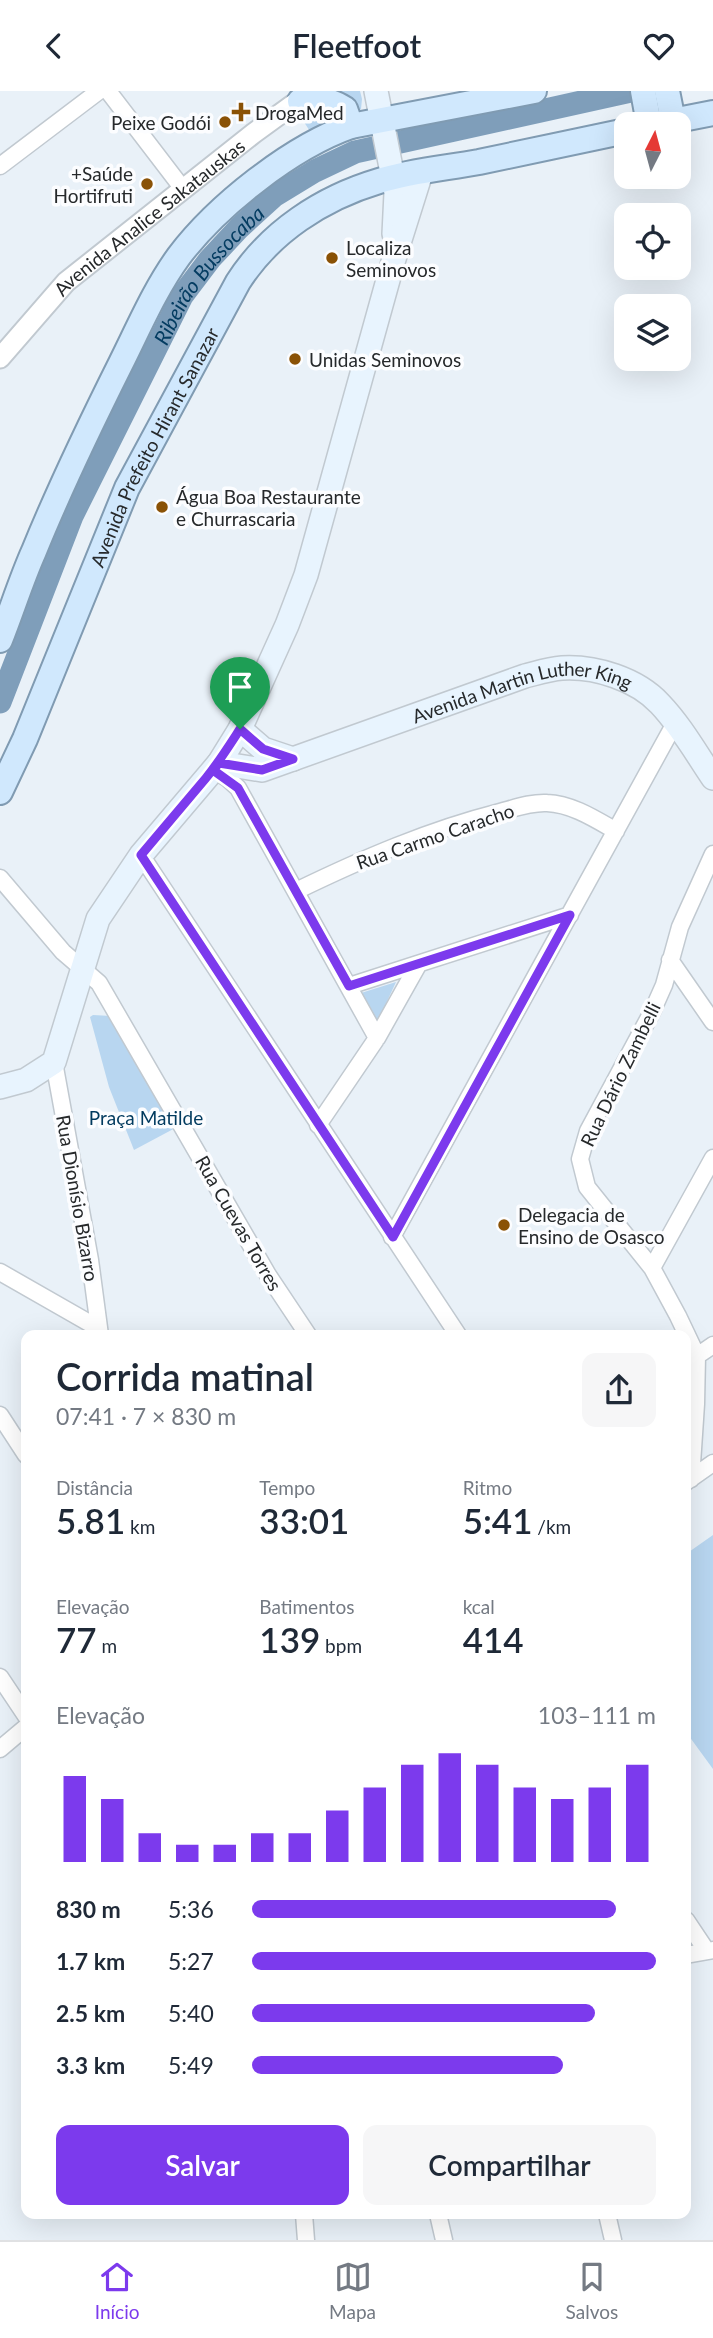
<!DOCTYPE html>
<html lang="pt">
<head>
<meta charset="utf-8">
<style>
  :root { --surface:#fff; --page:#f6f6f7; --text:#1f2937; --muted:#747a83; --line:#e0e1e3; --accent:#7c3aed }
  body { margin:0; font-family:Lato,sans-serif; background:var(--page); color:var(--text); height:100vh; display:flex; flex-direction:column; font-size:26px; white-space:nowrap }
  * { box-sizing:border-box; margin:0 }
  p { font-size:23px; color:var(--muted) }
  .icon { flex:none; width:38px; height:38px; fill:none; stroke:currentColor; stroke-width:2; stroke-linecap:round; stroke-linejoin:round }
  .map { position:relative; flex:1; overflow:hidden }
  .panel { position:absolute; left:21px; top:1239px; width:670px; height:889px; display:flex; flex-direction:column; background:var(--surface); border-radius:14px; box-shadow:0 7px 28px #0002 }
  .panel>* { flex:none }
  .needle { width:46px; rotate:6deg }
  .buttons { position:absolute; left:614px; top:21px; display:grid; gap:14px }
  .buttons a { display:grid; place-items:center; width:77px; height:77px; border-radius:14px; background:var(--surface); box-shadow:0 7px 28px #0002; font-size:35px }
  .pin { position:absolute; display:grid; place-items:center; width:60px; height:60px; color:#fff; margin:-72px -30px; border-radius:50% 50% 50% 0; rotate:-45deg; box-shadow:0 0 7px #0007 }
  .pin .icon { rotate:45deg }
  .round { display:grid; place-items:center; flex:none; width:74px; height:74px; border-radius:14px; background:var(--page) }
  .headline { display:flex; align-items:center; justify-content:space-between; height:119px; padding:0 35px }
  h1 { font-size:38px; font-weight:600; line-height:52px }
  .stats { display:grid; grid-template-columns:repeat(3,1fr); gap:10px; height:119px; padding:7px 35px }
  .stats div { display:grid; align-content:center }
  .stats b { font-size:35px; font-weight:600 }
  .stats small { font-size:19px; font-weight:400 }
  .stats p { font-size:19px }
  .chart { height:196px; padding:14px 35px }
  .chart p { display:flex; justify-content:space-between }
  .chart svg { width:100%; height:126px; margin-top:7px; stroke:var(--accent); stroke-width:6 }
  .action { display:flex; gap:14px; margin-top:auto; padding:14px 35px }
  .action a { flex:1; height:80px; border-radius:14px; background:var(--accent); color:#fff; font-size:28px; font-weight:600; line-height:80px; text-align:center }
  .action a+a { background:var(--page); color:var(--text) }
  ul { padding:0 35px; list-style:none; font-size:23px }
  li { display:grid; grid-template-columns:112px 84px 1fr; align-items:center; height:52px }
  li i { height:18px; border-radius:9px; background:var(--accent) }
  header { display:flex; justify-content:space-between; align-items:center; height:91px; padding:0 35px; background:var(--surface); font-size:32px; font-weight:600 }
  .dock { display:flex; justify-content:space-around; align-items:center; height:98px; border-top:2px solid var(--line); background:var(--surface); font-size:19px; color:var(--muted) }
  .dock a { display:grid; justify-items:center; gap:4px }
  .dock .on { color:var(--accent) }
  .map>svg:first-child { display:block }
  .green { fill:#b8d6f0 }
  .lines { fill:none; stroke-linecap:round; stroke-linejoin:round }
  .river { stroke:#7f9eba; stroke-width:23 }
  .minor-casing { stroke:#c1c9d0; stroke-width:19 }
  .tertiary-casing { stroke:#c1c9d0; stroke-width:23 }
  .secondary-casing { stroke:#c1c9d0; stroke-width:26 }
  .primary-casing { stroke:#809bb2; stroke-width:28 }
  .minor { stroke:#fff; stroke-width:16 }
  .tertiary { stroke:#fff; stroke-width:19 }
  .secondary { stroke:#e8f4fe; stroke-width:23 }
  .primary { stroke:#d0e8fd; stroke-width:24 }
  .route-casing { stroke:#fff; stroke-width:14 }
  .route { stroke:#7c3aed; stroke-width:9 }
  .poi-dot { fill:#8a5206; stroke:#fcfdff; stroke-width:2.5 }
  .labels { text-anchor:middle; dominant-baseline:central; stroke-width:7; stroke-linejoin:round; paint-order:stroke }
  .poi-label { font-size:19px; fill:#26292b; stroke:#fcfdff; text-anchor:start }
  .street-label { font-size:19px; fill:#26292b; stroke:#fcfdff }
  .park-label { font-size:19px; fill:#013a5e; stroke:#fcfdff }
  .water-label { font-size:21px; font-style:italic; fill:#043c61; stroke:#fcfdff }
</style>
</head>
<body>
<header><svg class="icon" aria-label="back" viewBox="0 0 24 24"><path d="M15 5l-7 7 7 7"/></svg>Fleetfoot<svg class="icon" aria-label="heart" viewBox="0 0 24 24"><path d="M12 20l-8-8c-3-5 5-10 8-4 3-6 11-1 8 4z"/></svg></header>
<div class="map">
<svg width="713" height="2149" viewBox="0 0 713 2149">
  <rect width="100%" height="100%" fill="#e9f1f8"/>
  <path class="green" d="M341 0H360L362 8 361 18 313 45 304 31Z
    M396 891 377 932 361 902Z
    M93 924 111 925 179 1035 134 1059 109 996 90 926Z
    M713 1444V1678L686 1641V1463Z"/>
  <g class="lines">
    <path class="river" id="s1" d="M0 611 72 425 182 205 210 168 239 137 274 105 315 80 355 61 631 0"/>
    <g class="minor-casing">
      <path id="minor" d="M108 0 183 98
        M0 75 99 0
        M213 679 227 687 238 697 377 947
        M141 764 458 1244
        M0 787 63 861 99 892 268 1184 308 1244
        M296 800C362 768 429 739 500 721 515 717 532 711 547 712 572 713 595 728 616 740
        M670 869 713 931
        M349 895 570 824
        M54 971 90 1169 100 1244
        M318 1034 377 947 418 874
        M392 1146 675 632
        M652 1177 713 1067
        M0 1181 98 1237
        M697 1265 713 1254
        M0 1324 26 1364
        M691 1388 696 1313 697 1265 678 1225 652 1177 587 1096 580 1068 588 1040 652 921 664 894 680 836 713 763
        M686 1391 713 1372
        M0 1586 26 1625
        M0 1658 26 1636
        M686 1829 706 1859
        M686 1864 713 1859
        M304 2123 306 2149
        M438 2123 444 2149
        M607 2123 613 2149"/>
    </g>
    <g class="tertiary-casing">
      <g id="tertiary">
        <path id="s2" d="M0 267 66 191 254 42 309 2"/>
      </g>
    </g>
    <g class="secondary-casing">
      <g id="secondary">
        <path d="M376 0 396 102 394 143"/>
        <path d="M240 638 263 658 293 668"/>
        <path id="s3" d="M219 672 262 679 525 585C537 582 549 578 562 577 595 575 637 588 660 613 681 635 696 662 713 687"/>
        <path d="M0 996 26 989 54 971 98 828 141 764 219 672 240 638 287 534 306 484 393 171 421 82"/>
      </g>
    </g>
    <g class="primary-casing">
      <g id="primary">
        <path d="M643 0 649 33"/>
        <path d="M667 0 673 30"/>
        <path d="M300 10C318 8 330 8 345 18L351 35"/>
        <path d="M657 33 713 22"/>
        <path d="M0 549C12 519 21 489 34 460 60 396 90 334 121 272 139 236 155 198 179 165 217 115 291 56 351 35L534 0"/>
        <path id="s4" d="M0 701 25 648 127 397 238 191C270 141 322 107 379 90 411 80 447 77 479 71 528 61 577 50 626 40"/>
      </g>
    </g>
    <use href="#minor" class="minor"/>
    <use href="#tertiary" class="tertiary"/>
    <use href="#secondary" class="secondary"/>
    <use href="#primary" class="primary"/>
  </g>
  <g class="lines">
    <g class="route-casing">
      <path id="route" d="M240 638C229 655 219 671 206 687L141 764 393 1146 570 824 349 895 238 697 213 679 219 672 262 679 293 668 263 658 240 638"/>
    </g>
    <use href="#route" class="route"/>
  </g>
  <g class="poi-dot">
    <path d="M237.5 10.5h7v7h7v7h-7v7h-7v-7h-7v-7h7z"/>
    <circle cx="225" cy="31" r="7"/>
    <circle cx="147" cy="93" r="7"/>
    <circle cx="332" cy="167" r="7"/>
    <circle cx="295" cy="268" r="7"/>
    <circle cx="162" cy="416" r="7"/>
    <circle cx="504" cy="1134" r="7"/>
  </g>
  <g class="labels">
    <g class="poi-label">
      <text x="255" y="21">DrogaMed</text>
      <text x="211" y="31" text-anchor="end">Peixe Godói</text>
      <text x="133" y="82" text-anchor="end">+Saúde<tspan x="133" dy="22">Hortifruti</tspan></text>
      <text x="346" y="156">Localiza<tspan x="346" dy="22">Seminovos</tspan></text>
      <text x="309" y="268">Unidas Seminovos</text>
      <text x="176" y="405">Água Boa Restaurante<tspan x="176" dy="22">e Churrascaria</tspan></text>
      <text x="518" y="1123">Delegacia de<tspan x="518" dy="22">Ensino de Osasco</tspan></text>
    </g>
    <g class="street-label">
      <text stroke="none"><textPath href="#s2" startOffset="206">Avenida Analice Sakatauskas</textPath></text>
      <text stroke="none"><textPath href="#s4" startOffset="378">Avenida Prefeito Hirant Sanazar</textPath></text>
      <text stroke="none"><textPath href="#s3" startOffset="318">Avenida Martin Luther King</textPath></text>
      <text transform="translate(435 745) rotate(-19)">Rua Carmo Caracho</text>
      <text transform="translate(620 983) rotate(-64)">Rua Dário Zambelli</text>
      <text transform="translate(78 1107) rotate(80)">Rua Dionísio Bizarro</text>
      <text transform="translate(239 1132) rotate(60)">Rua Cuevas Torres</text>
    </g>
    <g class="park-label">
      <text x="146" y="1026">Praça Matilde</text>
    </g>
    <g class="water-label">
      <text stroke="none"><textPath href="#s1" startOffset="478">Ribeirão Bussocaba</textPath></text>
    </g>
  </g>
</svg>
<div class="buttons">
<a><svg class="needle" viewBox="-14 -14 28 28"><path d="M0-13l5 13h-10z" fill="#e53935"/><path d="M0 13l5-13h-10z" fill="#747a83"/></svg></a>
<a><svg class="icon" aria-label="locate" viewBox="0 0 24 24"><circle cx="12" cy="12" r="6"/><path d="M12 2v4M12 18v4M2 12h4M18 12h4"/></svg></a>
<a><svg class="icon" aria-label="layers" viewBox="0 0 24 24"><path d="M12 4l9 5-9 5-9-5zM3 14l9 5 9-5"/></svg></a>
</div>
<div class="pin" style="left:240px;top:638px;background:#1e9e55"><svg class="icon" aria-label="arrive" viewBox="0 0 24 24"><path d="M6 21V4h12l-3 4 3 4H6"/></svg></div>
<section class="panel">
<div class="headline"><div><h1>Corrida matinal</h1><p>07:41 · 7 × 830 m</p></div><a class="round"><svg class="icon" aria-label="share" viewBox="0 0 24 24"><path d="M12 15V3M7 8l5-5 5 5M5 13v7h14v-7"/></svg></a></div>
<div class="stats">
<div><p>Distância</p><b>5.81<small> km</small></b></div>
<div><p>Tempo</p><b>33:01</b></div>
<div><p>Ritmo</p><b>5:41<small> /km</small></b></div>
</div>
<div class="stats">
<div><p>Elevação</p><b>77<small> m</small></b></div>
<div><p>Batimentos</p><b>139<small> bpm</small></b></div>
<div><p>kcal</p><b>414</b></div>
</div>
<div class="chart"><p><span>Elevação</span>103–111 m</p>
<svg viewBox="0 0 160 44" preserveAspectRatio="none"><path d="M5 44V14M15 44V22M25 44V34M35 44V38M45 44V38M55 44V34M65 44V34M75 44V26M85 44V18M95 44V10M105 44V6M115 44V10M125 44V18M135 44V22M145 44V18M155 44V10"/></svg>
</div>
<ul>
<li><b>830 m</b>5:36<i style="width:90%"></i></li>
<li><b>1.7 km</b>5:27<i style="width:100%"></i></li>
<li><b>2.5 km</b>5:40<i style="width:85%"></i></li>
<li><b>3.3 km</b>5:49<i style="width:77%"></i></li>
</ul>
<div class="action"><a>Salvar</a><a>Compartilhar</a></div>
</section>
</div>
<nav class="dock">
<a class="on"><svg class="icon" aria-label="home" viewBox="0 0 24 24"><path d="M3 11l9-7 9 7M6 9v11h12V9"/></svg>Início</a>
<a><svg class="icon" aria-label="map" viewBox="0 0 24 24"><path d="M3 6l6-2 6 2 6-2v14l-6 2-6-2-6 2zM9 4v14M15 6v14"/></svg>Mapa</a>
<a><svg class="icon" aria-label="saved" viewBox="0 0 24 24"><path d="M7 4h10v16l-5-4-5 4z"/></svg>Salvos</a>
</nav>
</body>
</html>
